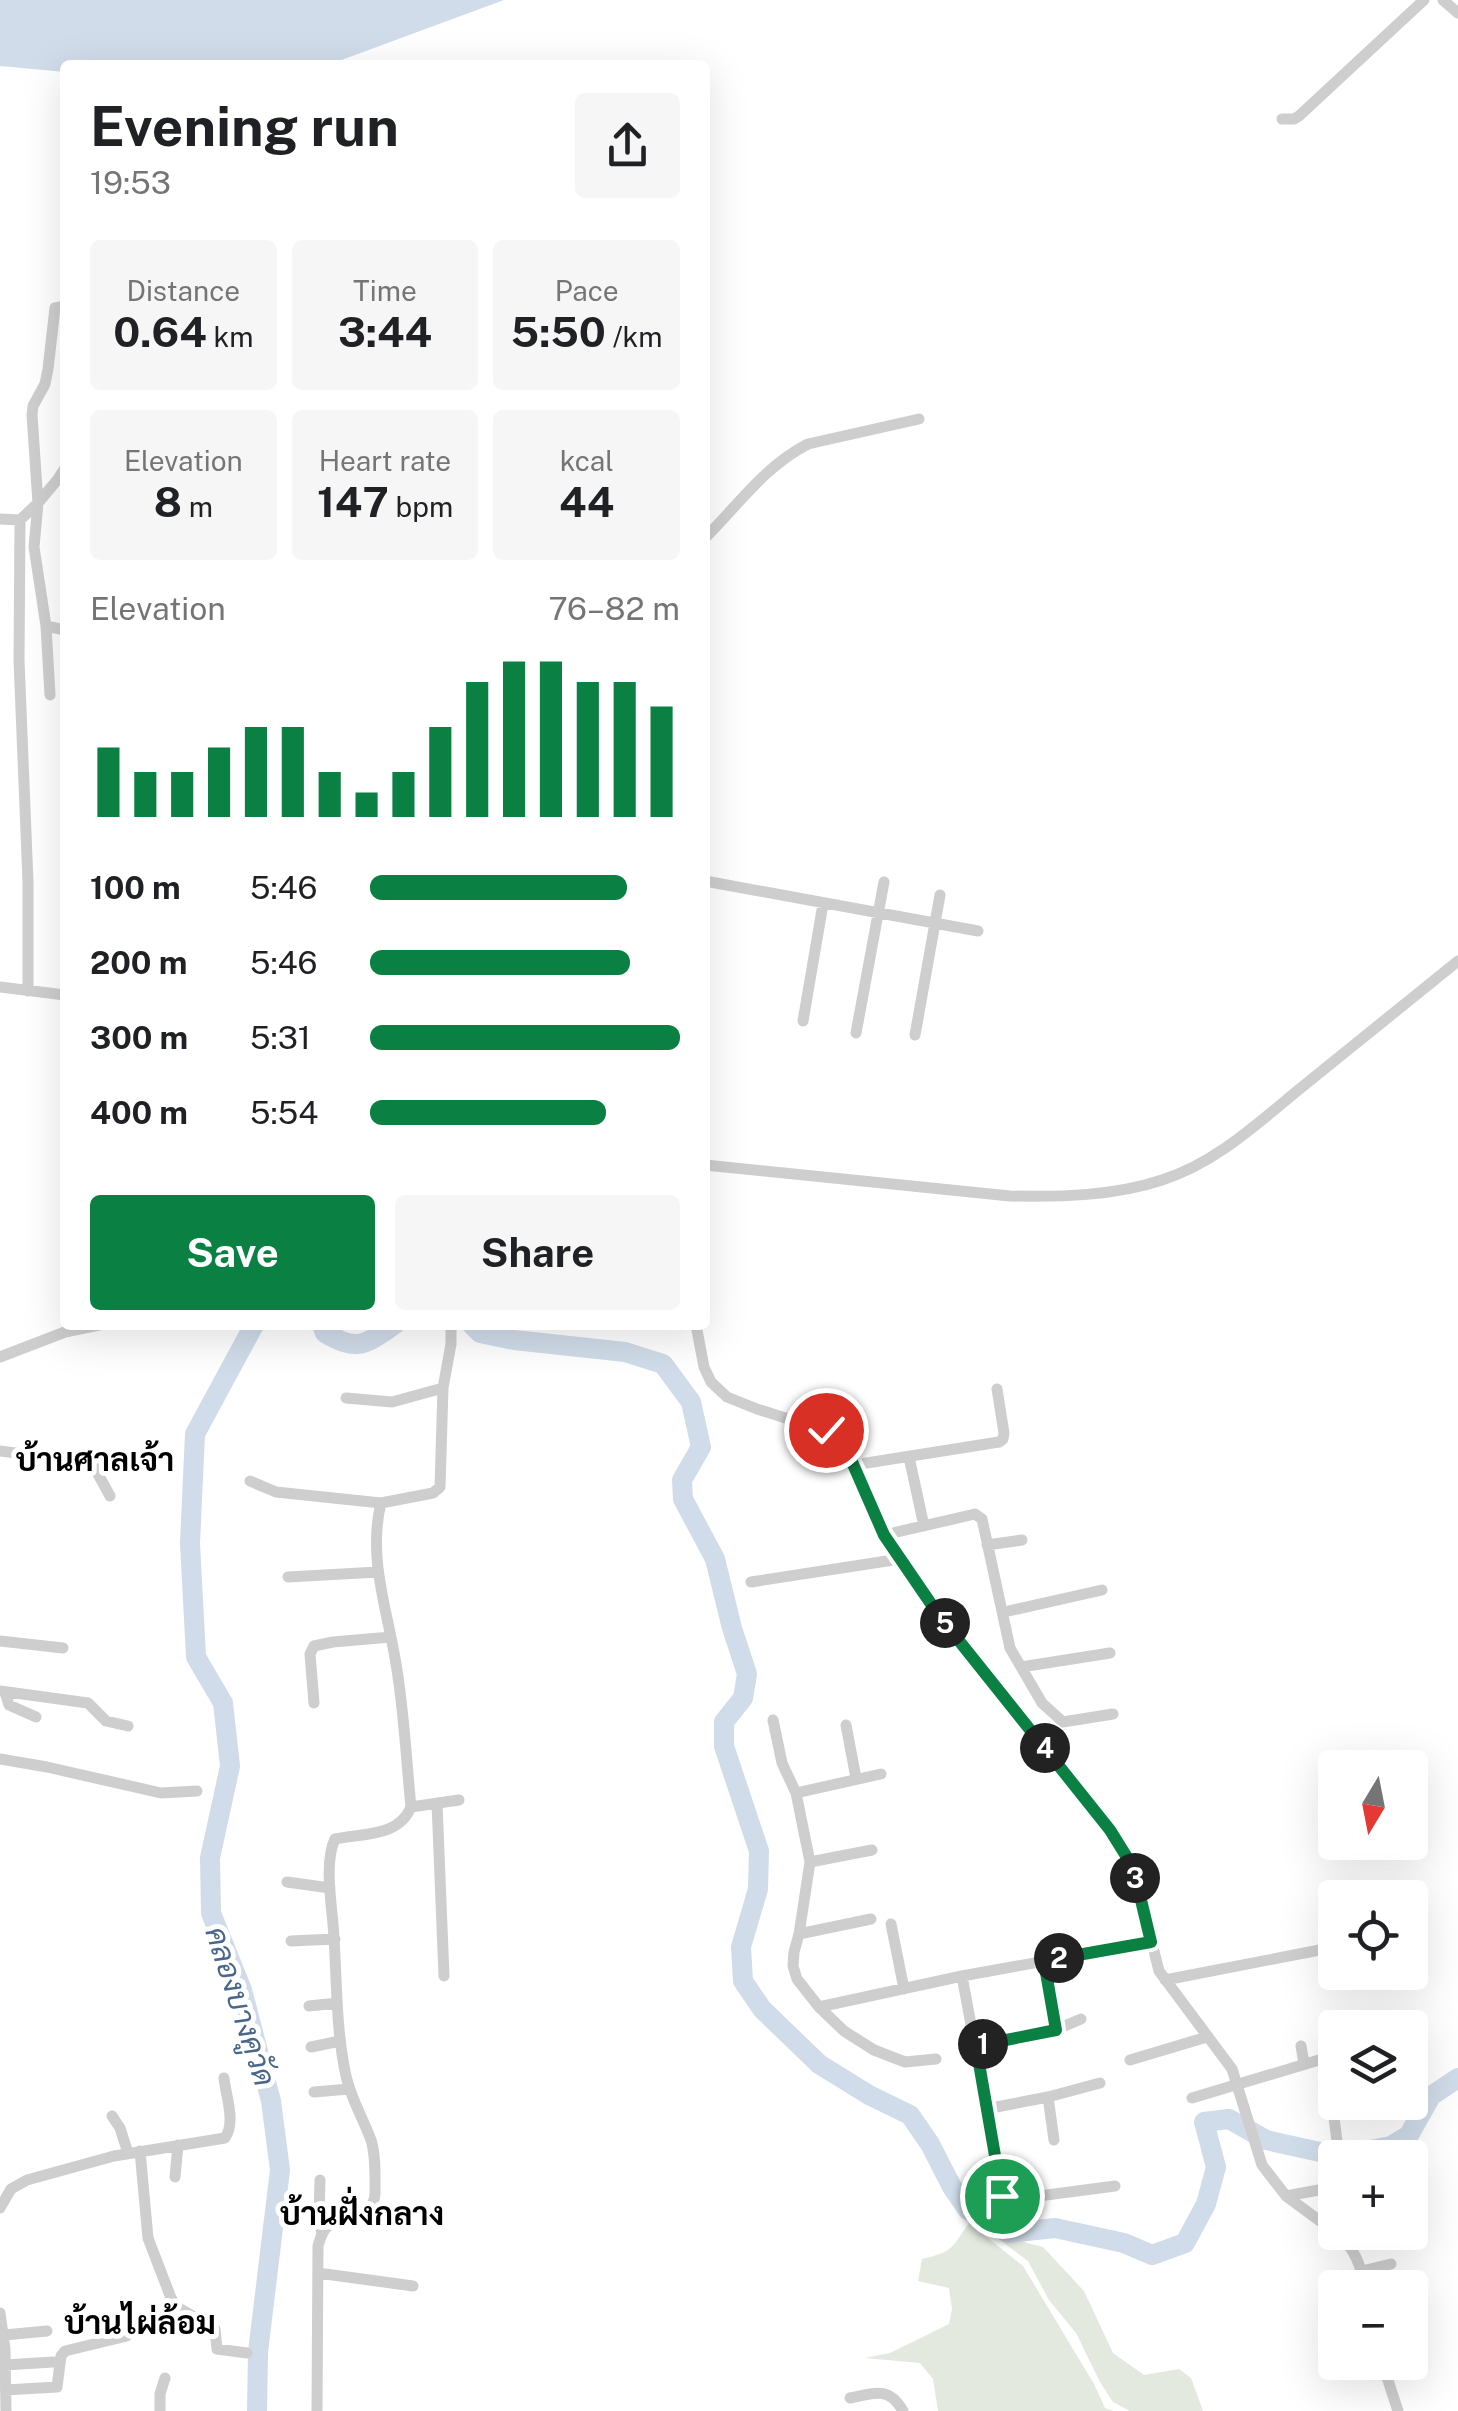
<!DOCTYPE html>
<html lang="en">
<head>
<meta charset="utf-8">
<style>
  :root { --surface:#fff; --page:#f6f6f6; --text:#202124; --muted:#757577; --accent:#0b8043 }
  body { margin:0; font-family:"Public Sans",Sarabun,sans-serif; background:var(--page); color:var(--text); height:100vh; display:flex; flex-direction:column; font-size:38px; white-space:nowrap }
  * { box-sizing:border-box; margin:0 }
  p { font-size:32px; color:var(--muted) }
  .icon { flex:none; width:55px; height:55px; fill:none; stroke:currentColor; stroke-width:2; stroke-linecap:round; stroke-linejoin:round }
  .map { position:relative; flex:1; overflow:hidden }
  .details { position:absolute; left:60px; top:60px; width:650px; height:1270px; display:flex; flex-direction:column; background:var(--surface); border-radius:10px; box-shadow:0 10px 40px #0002 }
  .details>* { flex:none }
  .needle { width:65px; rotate:190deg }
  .buttons { position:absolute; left:1318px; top:1750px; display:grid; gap:20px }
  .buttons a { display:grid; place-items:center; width:110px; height:110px; border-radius:10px; background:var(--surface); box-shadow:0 10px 40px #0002; font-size:50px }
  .pin { position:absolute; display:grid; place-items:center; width:85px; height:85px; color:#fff; margin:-42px; border:5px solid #fff; border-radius:50%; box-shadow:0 2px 10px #0007 }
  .km { position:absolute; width:50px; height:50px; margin:-25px; border-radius:50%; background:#222; color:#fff; font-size:28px; line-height:50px; text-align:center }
  .round { display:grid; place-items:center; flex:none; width:105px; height:105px; border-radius:10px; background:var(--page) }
  .summary { display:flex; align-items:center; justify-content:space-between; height:170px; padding:0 30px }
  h1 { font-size:55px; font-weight:700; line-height:75px }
  .figures { display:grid; grid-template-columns:repeat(3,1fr); gap:15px; height:170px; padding:10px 30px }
  .figures div { display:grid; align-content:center; border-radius:10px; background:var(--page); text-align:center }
  .figures b { font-size:42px; font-weight:700 }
  .figures small { font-size:28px; font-weight:400 }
  .figures p { font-size:28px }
  .chart { height:280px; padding:20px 30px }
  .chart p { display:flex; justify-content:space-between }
  .chart svg { width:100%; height:180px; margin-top:10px; stroke:var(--accent); stroke-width:6 }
  .button { display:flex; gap:20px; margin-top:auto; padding:20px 30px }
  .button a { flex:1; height:115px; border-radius:10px; background:var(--accent); color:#fff; font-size:40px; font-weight:700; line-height:115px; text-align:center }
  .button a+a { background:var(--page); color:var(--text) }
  ul { padding:0 30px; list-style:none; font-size:32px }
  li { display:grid; grid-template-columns:160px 120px 1fr; align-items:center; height:75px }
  li i { height:25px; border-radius:12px; background:var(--accent) }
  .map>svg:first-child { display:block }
  .green { fill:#e3e9df }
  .water { fill:#d0dce9 }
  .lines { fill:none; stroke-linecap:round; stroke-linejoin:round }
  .river { stroke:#d0dce9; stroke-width:20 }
  .minor { stroke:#cecece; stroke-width:11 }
  .route-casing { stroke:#fff; stroke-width:20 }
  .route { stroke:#0b8043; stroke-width:12 }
  .labels { text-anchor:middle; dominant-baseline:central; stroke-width:10; stroke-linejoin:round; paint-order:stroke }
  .water-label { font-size:30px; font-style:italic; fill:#48678a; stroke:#fff }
  .quarter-label { font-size:32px; font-weight:bold; fill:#000; stroke:#fff }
</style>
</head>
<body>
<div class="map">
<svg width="1458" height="2411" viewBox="0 0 1458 2411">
  <rect width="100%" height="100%" fill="#fff"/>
  <path class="green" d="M973 2220 1027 2243 1043 2247 1084 2291 1113 2353 1144 2375 1179 2369 1191 2378 1203 2411H1130L1113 2402 1100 2382 1076 2333 1049 2300 1028 2261Z
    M969 2223 1023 2266 1094 2384 1105 2408 1114 2411H938L933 2379 920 2363 865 2358 890 2353 949 2324 952 2309 949 2288 918 2281 922 2259C955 2251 951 2248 969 2223Z"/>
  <path class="water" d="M0 0H504L328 65H65V72L0 66Z"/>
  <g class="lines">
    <path class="river" d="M254 1325 195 1434 190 1543 196 1657 223 1703 230 1766 210 1858 211 1913 242 1990 271 2101 280 2170 258 2352 257 2411
      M322 1325 325 1333C358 1352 364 1345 394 1325
      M472 1325 480 1333 514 1340 625 1352 663 1364 691 1402 701 1447 682 1480 683 1499 715 1559 732 1628 747 1674 743 1698 724 1722V1746L759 1851 758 1889 741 1947 743 1981 762 2009 819 2064 869 2095 910 2115 930 2144 952 2187 968 2210 1009 2233 1055 2228 1124 2243 1152 2255 1185 2243 1206 2204 1216 2167 1204 2122 1229 2119 1266 2140 1338 2156 1391 2146 1409 2135 1431 2096 1458 2078"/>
    <path class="minor" d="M1443 0 1458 13
      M1282 119H1294L1299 116 1424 0
      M0 519 20 520
      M705 538C739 504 765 466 808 444L919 419
      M46 626 65 630
      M50 695 46 626 34 547 38 503 58 479 65 468
      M705 881 978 931
      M0 987 65 995
      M28 991V882L19 660 20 520 38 503 32 415 33 406 45 384 48 369 55 308 65 306
      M803 1021 823 904
      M856 1033 884 882
      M915 1035 940 895
      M705 1165 1010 1196C1061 1197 1114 1196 1162 1180 1216 1163 1259 1122 1302 1087 1354 1045 1406 1003 1458 961
      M696 1325 704 1367 711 1382 727 1397 757 1409 826 1431 842 1439 875 1516 900 1559 940 1617 1109 1830 1128 1859 1136 1879 1159 1971 1232 2069 1262 2165 1286 2196 1335 2232
      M0 1357 65 1332 99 1325
      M346 1398 392 1402 443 1388
      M0 1451 92 1463 110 1496
      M909 1457 924 1526
      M854 1465 999 1442 1003 1439 1004 1433 997 1389
      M250 1481 276 1492 381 1503
      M884 1535 975 1514 982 1519 1010 1648 1042 1703 1063 1722 1113 1714
      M987 1545 1022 1540
      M288 1577 378 1572
      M751 1582 900 1559
      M1004 1612 1102 1590
      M0 1641 63 1648
      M1021 1667 1110 1653
      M0 1691 88 1703 106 1721 128 1726
      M5 1692 9 1705 36 1717
      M314 1703 310 1654 314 1646 333 1642 391 1637
      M773 1720 782 1763 796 1793 810 1862 799 1934 794 1952 793 1966 797 1979 819 2007 844 2031 874 2050 905 2062 936 2059
      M846 1725 856 1778
      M0 1759 47 1767 161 1793 197 1791
      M796 1793 881 1774
      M437 1803 444 1976
      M411 1807 459 1800
      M810 1862 872 1850
      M287 1882 330 1888
      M891 1924 904 1989
      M799 1934 871 1919
      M291 1941 335 1939
      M1043 1961 1055 2030
      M962 1976 1003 2198 1008 2200 1115 2186
      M1165 1980 1335 1947
      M309 2006 337 2003
      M819 2007 962 1976 1151 1942
      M976 2046 1055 2030 1081 2019
      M1301 2046 1304 2064
      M311 2047 340 2041
      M1130 2060 1207 2037
      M314 2092 349 2089
      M1048 2097 1054 2140
      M1192 2098 1319 2060H1323L1332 2102 1338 2149
      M986 2109 1048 2097 1100 2083
      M112 2116 120 2128 128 2153
      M140 2151 148 2238 171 2298 177 2307 215 2329 217 2349 247 2353
      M175 2177 178 2145
      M320 2180 319 2218 322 2235
      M1286 2196 1335 2187
      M0 2208 11 2189 27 2180 114 2156 225 2138C236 2122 226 2097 224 2078
      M1336 2232C1354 2247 1361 2265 1365 2288
      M1362 2271 1391 2264
      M318 2273 413 2286
      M0 2313 5 2349 6 2411
      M4 2335 47 2331
      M1382 2362 1398 2411
      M5 2365 53 2362
      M5 2390 57 2387 61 2356 65 2351 127 2336
      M850 2398C874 2393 889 2386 903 2411
      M160 2411V2394L165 2378
      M317 2411 318 2246C320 2239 322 2231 328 2226 343 2213 374 2219 375 2194 375 2177 376 2155 371 2140 363 2118 351 2099 346 2076 336 2030 337 1984 334 1938 333 1910 323 1864 335 1839 363 1833 399 1837 411 1807 406 1758 404 1707 395 1658 386 1606 368 1556 381 1503L433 1493 440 1487 443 1388 451 1344V1325"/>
  </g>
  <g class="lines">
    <g class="route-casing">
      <path id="route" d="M826 1430 842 1439 884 1535 940 1617 1110 1830 1128 1859 1136 1879 1151 1942 1044 1961 1056 2030 976 2046 1002 2196"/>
    </g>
    <use href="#route" class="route"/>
  </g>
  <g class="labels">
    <g class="water-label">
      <text transform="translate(241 2006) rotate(72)">คลองบางคูวัด</text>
    </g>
    <g class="quarter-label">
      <text x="95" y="1459">บ้านศาลเจ้า</text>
      <text x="362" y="2213">บ้านฝั่งกลาง</text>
      <text x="140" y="2322">บ้านไผ่ล้อม</text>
    </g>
  </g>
</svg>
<div class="buttons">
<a><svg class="needle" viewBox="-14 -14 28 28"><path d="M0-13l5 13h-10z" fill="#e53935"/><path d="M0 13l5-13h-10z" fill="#757577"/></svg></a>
<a><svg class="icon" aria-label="locate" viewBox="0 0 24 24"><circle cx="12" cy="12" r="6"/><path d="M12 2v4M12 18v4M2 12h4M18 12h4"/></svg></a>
<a><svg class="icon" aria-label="layers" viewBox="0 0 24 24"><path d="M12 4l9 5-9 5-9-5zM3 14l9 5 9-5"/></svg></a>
<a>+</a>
<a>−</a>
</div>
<div class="pin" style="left:1002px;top:2196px;background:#1e9e55"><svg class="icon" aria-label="arrive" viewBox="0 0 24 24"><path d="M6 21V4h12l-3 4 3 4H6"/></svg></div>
<div class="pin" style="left:826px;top:1430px;background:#d93025"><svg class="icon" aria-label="check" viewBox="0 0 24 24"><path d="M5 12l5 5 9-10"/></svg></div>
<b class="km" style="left:983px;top:2044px">1</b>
<b class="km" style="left:1059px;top:1958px">2</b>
<b class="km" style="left:1135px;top:1878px">3</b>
<b class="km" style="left:1045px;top:1748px">4</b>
<b class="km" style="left:945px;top:1623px">5</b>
<section class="details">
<div class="summary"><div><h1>Evening run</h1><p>19:53</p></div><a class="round"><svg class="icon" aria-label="share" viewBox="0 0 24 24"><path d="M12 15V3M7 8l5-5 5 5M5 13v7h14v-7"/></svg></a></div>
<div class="figures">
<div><p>Distance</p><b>0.64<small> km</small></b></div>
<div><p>Time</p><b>3:44</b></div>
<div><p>Pace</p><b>5:50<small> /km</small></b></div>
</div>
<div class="figures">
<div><p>Elevation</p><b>8<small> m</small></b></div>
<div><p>Heart rate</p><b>147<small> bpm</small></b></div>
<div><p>kcal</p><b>44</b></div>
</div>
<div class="chart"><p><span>Elevation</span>76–82 m</p>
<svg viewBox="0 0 160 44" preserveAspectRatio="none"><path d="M5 44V27M15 44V33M25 44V33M35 44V27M45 44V22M55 44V22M65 44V33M75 44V38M85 44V33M95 44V22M105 44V11M115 44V6M125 44V6M135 44V11M145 44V11M155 44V17"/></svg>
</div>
<ul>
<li><b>100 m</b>5:46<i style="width:83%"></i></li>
<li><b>200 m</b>5:46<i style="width:84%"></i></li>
<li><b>300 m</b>5:31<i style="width:100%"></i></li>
<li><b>400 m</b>5:54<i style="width:76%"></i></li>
</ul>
<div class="button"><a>Save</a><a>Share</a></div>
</section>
</div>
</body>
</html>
